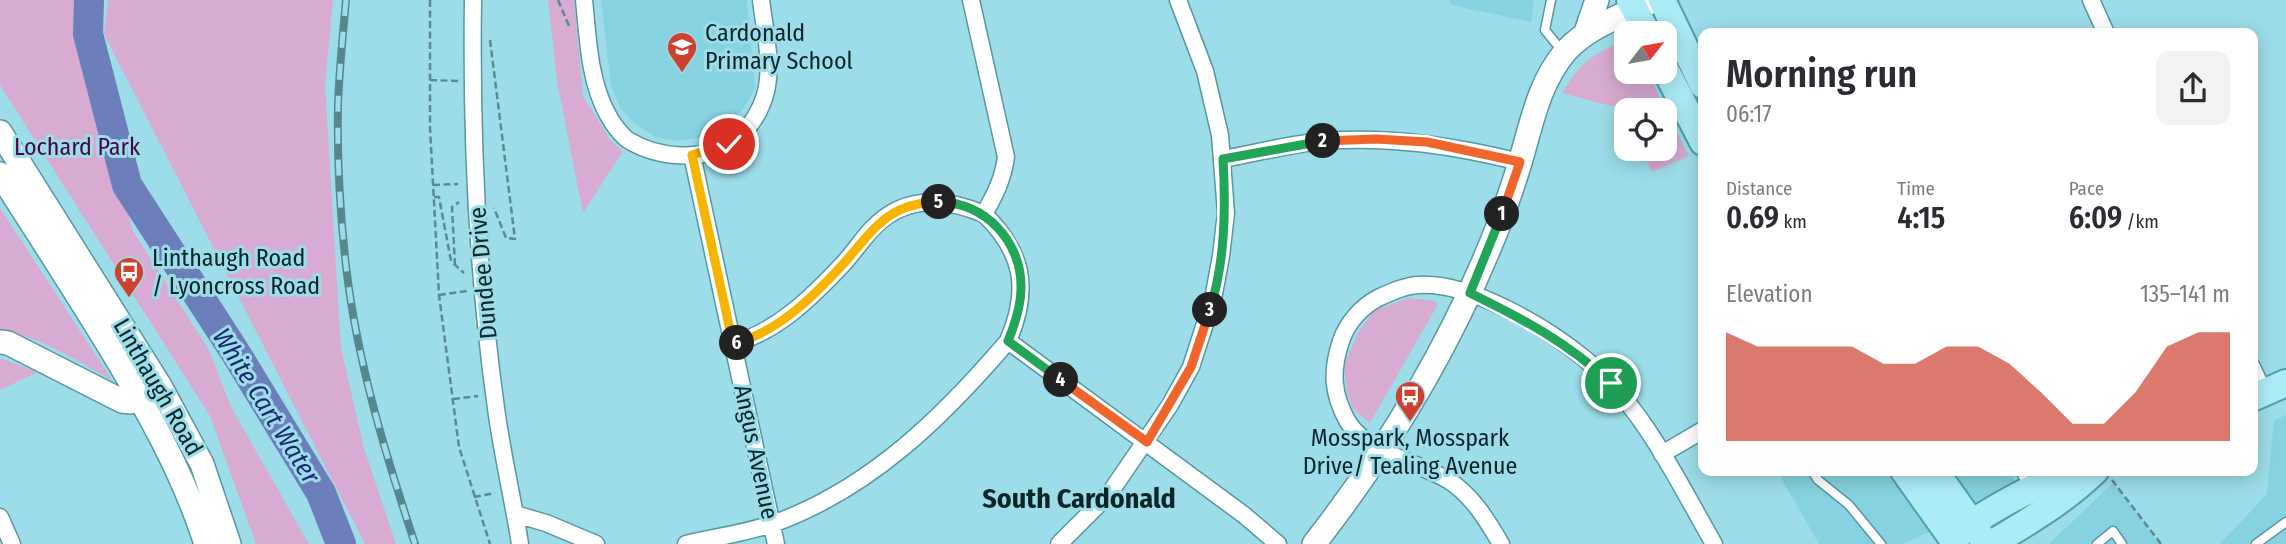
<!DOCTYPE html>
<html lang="en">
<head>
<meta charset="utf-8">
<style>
  :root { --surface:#fff; --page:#f2f2f3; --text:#2b2b33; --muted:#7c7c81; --accent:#ce4130 }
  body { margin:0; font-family:"Fira Sans Condensed",sans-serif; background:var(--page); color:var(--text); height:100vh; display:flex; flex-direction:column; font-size:26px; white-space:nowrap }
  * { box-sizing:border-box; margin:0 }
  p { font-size:23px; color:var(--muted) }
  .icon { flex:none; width:38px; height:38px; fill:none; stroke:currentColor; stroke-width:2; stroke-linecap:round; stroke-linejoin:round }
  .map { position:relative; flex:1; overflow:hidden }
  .sheet { position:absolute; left:1698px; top:28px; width:560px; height:448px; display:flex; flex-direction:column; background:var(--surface); border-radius:14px; box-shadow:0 4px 18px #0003 }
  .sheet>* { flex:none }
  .needle { width:46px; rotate:59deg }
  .controls { position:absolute; left:1614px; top:21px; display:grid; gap:14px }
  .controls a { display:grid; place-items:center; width:63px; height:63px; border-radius:14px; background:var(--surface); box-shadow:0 4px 18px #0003; font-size:35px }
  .pin { position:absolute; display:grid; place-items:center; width:60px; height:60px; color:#fff; margin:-30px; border:4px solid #fff; border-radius:50%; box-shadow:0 2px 7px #0007 }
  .km { position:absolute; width:35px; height:35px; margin:-18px; border-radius:50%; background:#222; color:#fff; font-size:19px; line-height:35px; text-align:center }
  .round { display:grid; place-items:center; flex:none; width:74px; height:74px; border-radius:14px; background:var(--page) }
  .headline { display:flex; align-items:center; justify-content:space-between; height:119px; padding:0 28px }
  h1 { font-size:38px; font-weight:600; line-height:52px }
  .metrics { display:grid; grid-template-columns:repeat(3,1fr); gap:10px; height:119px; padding:7px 28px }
  .metrics div { display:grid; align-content:center }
  .metrics b { font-size:30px; font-weight:600 }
  .metrics small { font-size:19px; font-weight:400 }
  .metrics p { font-size:19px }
  .chart { height:196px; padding:14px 28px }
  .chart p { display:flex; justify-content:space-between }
  .chart svg { width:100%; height:126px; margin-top:7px; fill:var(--accent); opacity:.7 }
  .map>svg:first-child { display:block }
  .built { fill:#87d2e0 }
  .green { fill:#d7abd2 }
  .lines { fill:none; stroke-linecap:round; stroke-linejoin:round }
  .river { stroke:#6d7fbb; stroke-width:30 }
  .lane-casing { stroke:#5797a2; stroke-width:11 }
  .street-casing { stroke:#5797a2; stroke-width:19 }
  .secondary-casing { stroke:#5797a2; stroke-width:26 }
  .primary-casing { stroke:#4f9fac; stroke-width:30 }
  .path { stroke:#5a8992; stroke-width:2.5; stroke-dasharray:7 3.5; stroke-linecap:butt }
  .lane { stroke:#fff; stroke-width:8 }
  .street { stroke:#fff; stroke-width:16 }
  .secondary { stroke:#fff; stroke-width:23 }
  .primary { stroke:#acecf7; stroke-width:26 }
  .rail-casing { stroke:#57868f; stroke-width:8 }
  .rail { stroke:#9cdde9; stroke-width:5; stroke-dasharray:16; stroke-linecap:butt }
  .split-1-casing { stroke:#fff; stroke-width:14 }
  .split-2-casing { stroke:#fff; stroke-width:14 }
  .split-3-casing { stroke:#fff; stroke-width:14 }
  .split-4-casing { stroke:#fff; stroke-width:14 }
  .split-5-casing { stroke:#fff; stroke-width:14 }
  .split-6-casing { stroke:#fff; stroke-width:14 }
  .split-7-casing { stroke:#fff; stroke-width:14 }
  .split-1 { stroke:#22a559; stroke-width:9 }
  .split-2 { stroke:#f0652b; stroke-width:9 }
  .split-3 { stroke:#22a559; stroke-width:9 }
  .split-4 { stroke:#f0652b; stroke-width:9 }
  .split-5 { stroke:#22a559; stroke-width:9 }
  .split-6 { stroke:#f5b400; stroke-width:9 }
  .split-7 { stroke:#f5b400; stroke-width:9 }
  .labels { text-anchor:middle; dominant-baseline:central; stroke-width:6; stroke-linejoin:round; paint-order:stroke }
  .poi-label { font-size:24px; fill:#0a252a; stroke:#9cdde9; text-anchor:start }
  .park-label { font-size:24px; fill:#4a0647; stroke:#9cdde9 }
  .street-label { font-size:24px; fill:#0a252a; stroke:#9cdde9 }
  .water-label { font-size:26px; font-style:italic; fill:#1d2971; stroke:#9cdde9 }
  .quarter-label { font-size:28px; font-weight:bold; fill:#0a252a; stroke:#9cdde9 }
</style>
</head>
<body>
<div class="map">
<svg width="2286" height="544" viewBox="0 0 2286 544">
  <rect width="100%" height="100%" fill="#9cdde9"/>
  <path class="built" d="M601 0H747L755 88 744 108 727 126 700 138 678 141 655 137 634 123 621 109 611 85Z
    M1449 0H1534L1531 22 1451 5Z
    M2286 415V544H2220L2267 494 2274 420Z
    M1777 471H2009L2020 489 1903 544H1819Z
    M2113 483 2159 544H2049Z"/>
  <path class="green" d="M0 0H83L82 41 133 231 209 350 231 407 309 544H256L210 416 0 85Z
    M108 0H333L325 84 341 348 363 445 396 544H365L104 34Z
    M548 0H574L583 96 611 141 623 151 583 213 557 81Z
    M1620 42 1626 43V72H1647L1689 156 1652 172 1641 149H1664V110H1626V116L1622 109 1562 93C1581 63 1588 57 1620 42Z
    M0 208 112 380C78 362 39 335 0 331Z
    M1408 298 1435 301 1437 306 1370 423 1353 409 1347 392 1344 365 1358 333 1374 311Z
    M0 358 38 372 0 390Z"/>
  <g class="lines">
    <path class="river" d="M89 0 88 34 127 185 235 352 321 493 341 544"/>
    <g class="lane-casing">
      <path id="lane" d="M1551 0 1545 30 1562 51
        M1812 471 1818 480 1849 505 1881 544
        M2020 471 2029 487
        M2097 544 2113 531 2122 544
        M2256 544 2286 522"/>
    </g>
    <g class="street-casing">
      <path id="street" d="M473 0C471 136 477 273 496 408 502 454 513 499 520 544
        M584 0C588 38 589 81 608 115 612 123 621 135 628 140 657 158 702 162 731 143 744 134 755 120 761 106 776 74 765 34 761 0
        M971 0 1006 157C1003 179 995 195 984 214 1024 253 1030 290 1008 341L1244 515 1278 544
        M2091 0 2106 33
        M692 155 776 544
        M1223 159C1256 153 1290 144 1323 141 1391 136 1455 146 1520 162
        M733 344C778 331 812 297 844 263 853 253 861 241 871 230 903 195 943 197 984 214
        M2252 367 2264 393
        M1662 454 1703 430
        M515 514 546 523 596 544
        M0 517 12 544
        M686 544C715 537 747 533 775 523 871 488 943 417 1008 341
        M1059 544 1109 494 1170 405 1191 367 1213 299 1221 256 1226 213 1220 135 1205 71 1178 0
        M1501 544C1487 520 1472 495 1448 480 1419 463 1366 452 1348 422 1332 394 1331 371 1341 341 1347 323 1361 307 1378 298 1391 292 1404 286 1418 285 1469 281 1546 327 1585 359 1643 406 1677 480 1714 544"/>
    </g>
    <g class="secondary-casing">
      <path id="secondary" d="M1586 32 1597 0
        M0 132 160 386 202 464 229 544
        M0 174C38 233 76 292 112 351 149 413 184 475 206 544
        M0 342 8 343 122 401 130 402 140 398
        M1314 544C1389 448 1452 343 1497 229 1506 206 1514 183 1521 159 1532 122 1539 83 1565 52 1588 26 1624 15 1655 0"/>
    </g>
    <g class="primary-casing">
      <path id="primary" d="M1630 0 1647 33
        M1662 0 1703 85
        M1664 67 1703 142
        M2252 398 2286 383
        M1904 471 1956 544
        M1935 471 1980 535
        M1951 536C1988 512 2036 482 2079 471
        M1991 544C2028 522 2064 501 2095 471"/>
    </g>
    <path class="path" d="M430 0V128L439 295 459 447 490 544
      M558 0 569 26
      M490 40 515 239 506 238 494 208
      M430 80 458 81
      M433 185 458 184
      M434 197H439L451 261 464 273
      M455 265 452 207 459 202
      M439 295 467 291
      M453 399 478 396
      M2112 480 2161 544
      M474 497 495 493"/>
    <use href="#lane" class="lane"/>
    <use href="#street" class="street"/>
    <use href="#secondary" class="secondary"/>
    <use href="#primary" class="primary"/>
    <g class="rail-casing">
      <path id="rail" d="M346 0C343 35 339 71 338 106 337 159 340 213 346 266 357 361 385 453 415 544"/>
    </g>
    <use href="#rail" class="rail"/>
  </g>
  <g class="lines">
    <g class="split-1-casing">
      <path id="split-1" d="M1502 214 1470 293C1523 319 1567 342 1611 383"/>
    </g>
    <g class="split-2-casing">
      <path id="split-2" d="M1323 141 1376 139 1427 142 1520 162 1502 214"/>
    </g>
    <g class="split-3-casing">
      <path id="split-3" d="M1210 310C1225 261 1226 210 1223 159L1323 141"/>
    </g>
    <g class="split-4-casing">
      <path id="split-4" d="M1061 380 1147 442 1191 367 1210 310"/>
    </g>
    <g class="split-5-casing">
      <path id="split-5" d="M939 202C985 202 1022 242 1021 288 1021 306 1015 324 1008 341L1061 380"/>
    </g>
    <g class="split-6-casing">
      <path id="split-6" d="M737 343C780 330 815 295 844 263 875 228 888 203 939 202"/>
    </g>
    <g class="split-7-casing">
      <path id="split-7" d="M729 144 692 155 733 344 737 343"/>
    </g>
    <use href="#split-1" class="split-1"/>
    <use href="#split-2" class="split-2"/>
    <use href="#split-3" class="split-3"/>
    <use href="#split-4" class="split-4"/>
    <use href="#split-5" class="split-5"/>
    <use href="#split-6" class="split-6"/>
    <use href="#split-7" class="split-7"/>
  </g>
  <defs>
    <g id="school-pin" transform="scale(1.575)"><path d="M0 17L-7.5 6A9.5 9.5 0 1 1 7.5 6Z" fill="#ce4130" stroke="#9cdde9"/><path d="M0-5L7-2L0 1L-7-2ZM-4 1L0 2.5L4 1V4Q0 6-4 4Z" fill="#fff"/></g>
    <g id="bus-pin" transform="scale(1.575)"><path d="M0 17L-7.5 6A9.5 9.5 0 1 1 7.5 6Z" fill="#ce4130" stroke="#9cdde9"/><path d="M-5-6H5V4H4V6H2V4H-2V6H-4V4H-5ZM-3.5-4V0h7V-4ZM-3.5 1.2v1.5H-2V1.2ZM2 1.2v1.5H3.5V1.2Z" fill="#fff"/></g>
  </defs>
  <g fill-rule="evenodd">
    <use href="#school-pin" x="682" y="47"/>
    <use href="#bus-pin" x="129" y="272"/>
    <use href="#bus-pin" x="1410" y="396"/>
  </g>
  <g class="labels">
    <g class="poi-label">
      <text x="705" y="33">Cardonald<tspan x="705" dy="28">Primary School</tspan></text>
      <text x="152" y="258">Linthaugh Road<tspan x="152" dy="28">/ Lyoncross Road</tspan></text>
      <text x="1410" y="438" text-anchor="middle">Mosspark, Mosspark<tspan x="1410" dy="28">Drive/ Tealing Avenue</tspan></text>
    </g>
    <g class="park-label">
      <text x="77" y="147">Lochard Park</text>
    </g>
    <g class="street-label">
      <text transform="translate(483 273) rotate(-95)">Dundee Drive</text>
      <text transform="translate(158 387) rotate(60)">Linthaugh Road</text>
      <text transform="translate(756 452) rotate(78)">Angus Avenue</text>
    </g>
    <g class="water-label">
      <text transform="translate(266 406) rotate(58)">White Cart Water</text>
    </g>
    <g class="quarter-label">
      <text x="1079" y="498">South Cardonald</text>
    </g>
  </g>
</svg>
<div class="controls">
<a><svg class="needle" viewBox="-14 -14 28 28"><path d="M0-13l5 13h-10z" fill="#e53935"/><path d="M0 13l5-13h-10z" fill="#7c7c81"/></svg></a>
<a><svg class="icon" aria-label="locate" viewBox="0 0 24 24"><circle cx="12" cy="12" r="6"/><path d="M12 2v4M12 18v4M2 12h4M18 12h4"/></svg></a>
</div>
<div class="pin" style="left:1611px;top:383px;background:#1e9e55"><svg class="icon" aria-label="arrive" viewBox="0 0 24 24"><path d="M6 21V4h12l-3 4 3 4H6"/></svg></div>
<div class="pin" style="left:729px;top:144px;background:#d93025"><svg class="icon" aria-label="check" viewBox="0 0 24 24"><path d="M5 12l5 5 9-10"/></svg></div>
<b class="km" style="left:1502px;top:214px">1</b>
<b class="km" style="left:1323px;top:141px">2</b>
<b class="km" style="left:1210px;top:310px">3</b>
<b class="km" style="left:1061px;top:380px">4</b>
<b class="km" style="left:939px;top:202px">5</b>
<b class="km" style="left:737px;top:343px">6</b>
<section class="sheet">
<div class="headline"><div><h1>Morning run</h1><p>06:17</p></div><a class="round"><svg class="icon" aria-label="share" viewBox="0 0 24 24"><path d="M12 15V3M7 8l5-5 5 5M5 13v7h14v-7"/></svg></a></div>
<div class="metrics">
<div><p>Distance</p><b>0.69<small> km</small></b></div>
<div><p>Time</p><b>4:15</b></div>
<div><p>Pace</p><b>6:09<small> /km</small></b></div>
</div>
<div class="chart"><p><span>Elevation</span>135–141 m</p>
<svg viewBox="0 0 160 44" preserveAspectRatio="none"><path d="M0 44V6L10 11L20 11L30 11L40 11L50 17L60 17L70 11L80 11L90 17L100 27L110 38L120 38L130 27L140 11L150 6L160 6V44z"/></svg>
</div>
</section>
</div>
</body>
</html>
